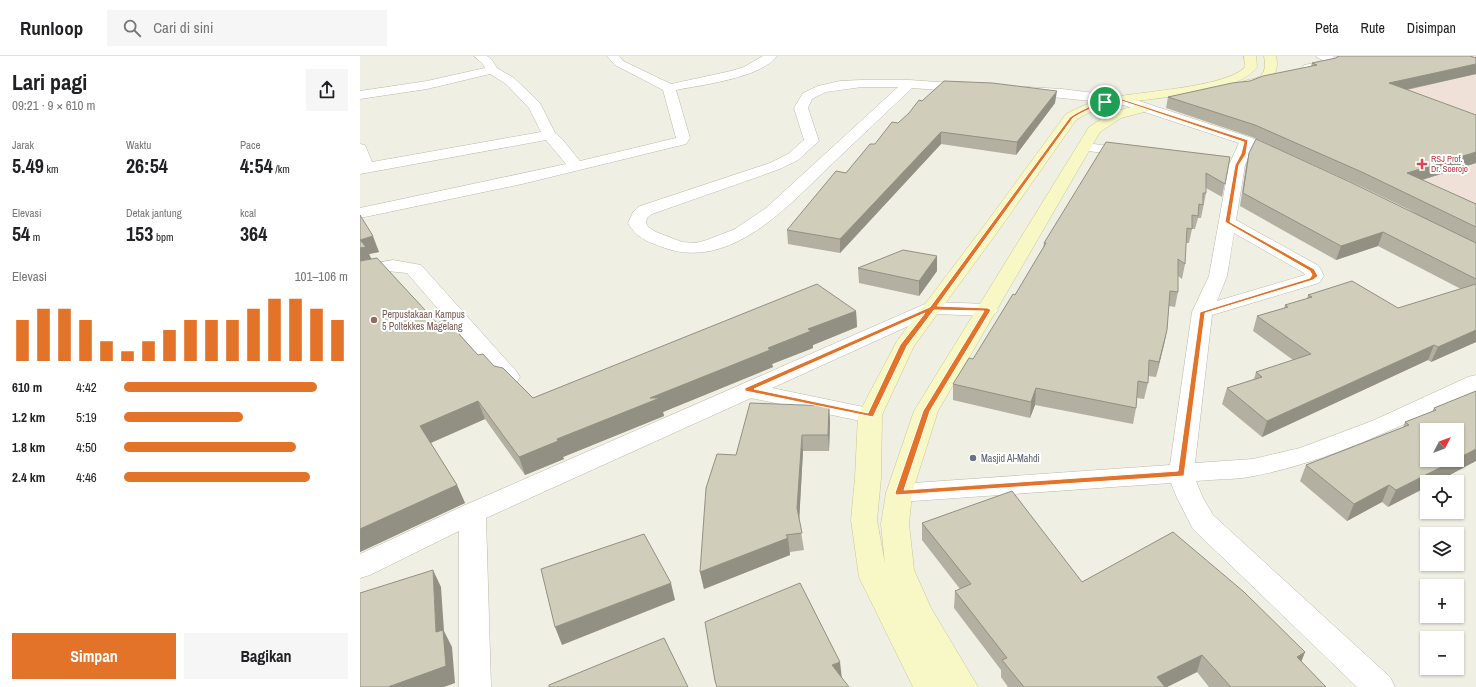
<!DOCTYPE html>
<html lang="id">
<head>
<meta charset="utf-8">
<style>
  :root { --surface:#fff; --page:#f6f6f6; --text:#202124; --muted:#757577; --line:#e0e0e0; --accent:#e27329 }
  body { margin:0; font-family:"Archivo Narrow",sans-serif; background:var(--page); color:var(--text); height:100vh; display:flex; flex-direction:column; font-size:15px; white-space:nowrap }
  * { box-sizing:border-box; margin:0 }
  p { font-size:13px; color:var(--muted) }
  .icon { flex:none; width:22px; height:22px; fill:none; stroke:currentColor; stroke-width:2; stroke-linecap:round; stroke-linejoin:round }
  .map { position:relative; flex:1; overflow:hidden }
  .drawer { display:flex; flex-direction:column; background:var(--surface); width:360px }
  .drawer>* { flex:none }
  .needle { width:26px; rotate:48deg }
  .controls { position:absolute; left:1060px; top:367px; display:grid; gap:8px }
  .controls a { display:grid; place-items:center; width:44px; height:44px; border-radius:0px; background:var(--surface); box-shadow:0 1px 3px #0004; font-size:20px }
  .pin { position:absolute; display:grid; place-items:center; width:34px; height:34px; color:#fff; margin:-17px; border:2px solid #fff; border-radius:50%; box-shadow:0 1px 4px #0007 }
  .round { display:grid; place-items:center; flex:none; width:42px; height:42px; border-radius:0px; background:var(--page) }
  .headline { display:flex; align-items:center; justify-content:space-between; height:68px; padding:0 12px }
  h1 { font-size:22px; font-weight:800; line-height:30px }
  .stats { display:grid; grid-template-columns:repeat(3,1fr); gap:6px; height:68px; padding:4px 12px }
  .stats div { display:grid; align-content:center }
  .stats b { font-size:20px; font-weight:800 }
  .stats small { font-size:11px; font-weight:400 }
  .stats p { font-size:11px }
  .chart { height:112px; padding:8px 12px }
  .chart p { display:flex; justify-content:space-between }
  .chart svg { width:100%; height:72px; margin-top:4px; stroke:var(--accent); stroke-width:6 }
  .primary-button { display:flex; gap:8px; margin-top:auto; padding:8px 12px }
  .primary-button a { flex:1; height:46px; border-radius:0px; background:var(--accent); color:#fff; font-size:16px; font-weight:800; line-height:46px; text-align:center }
  .primary-button a+a { background:var(--page); color:var(--text) }
  ul { padding:0 12px; list-style:none; font-size:13px }
  li { display:grid; grid-template-columns:64px 48px 1fr; align-items:center; height:30px }
  li i { height:10px; border-radius:5px; background:var(--accent) }
  header { display:flex; align-items:center; gap:24px; box-sizing:border-box; height:56px; padding:0 20px; background:var(--surface); border-bottom:1px solid var(--line) }
  header strong { font-size:19px }
  nav { display:flex; gap:22px; margin-inline-start:auto; font-size:14px }
  .search { width:280px; height:36px; background:var(--page); display:flex; align-items:center; gap:10px; box-sizing:border-box; padding:0 14px; border-radius:0px; color:var(--muted); font-size:15px }
  main { display:flex; flex:1; min-height:0 }
  .map>svg:first-child { display:block }
  .medical { fill:#f0e1d8 }
  .lines { fill:none; stroke-linecap:round; stroke-linejoin:round }
  .street-casing { stroke:#bab9a8; stroke-width:1 }
  .secondary-casing { stroke:#c8c896; stroke-width:1 }
  .street { fill:#fff; fill-rule:evenodd }
  .secondary { fill:#f8f8c6; fill-rule:evenodd }
  .wall { fill:#b3b0a1 }
  .shaded-wall { fill:#929083 }
  .building { fill:#d0cdbb; stroke:#929083 }
  .route { fill:#e27329; stroke:#fff; fill-rule:evenodd }
  .health-dot { fill:#e0444e; stroke:#fff; stroke-width:1.5 }
  .education-dot { fill:#8d6e63; stroke:#fff; stroke-width:1.5 }
  .worship-dot { fill:#6b7280; stroke:#fff; stroke-width:1.5 }
  .labels { text-anchor:middle; dominant-baseline:central; stroke-width:4; stroke-linejoin:round; paint-order:stroke }
  .far-health-label { font-size:9px; fill:#be3a42; stroke:#fff; text-anchor:start }
  .education-label { font-size:10px; fill:#785e54; stroke:#fff; text-anchor:start }
  .worship-label { font-size:10px; fill:#5b616d; stroke:#fff; text-anchor:start }
</style>
</head>
<body>
<header>
<strong>Runloop</strong>
<div class="search"><svg class="icon" aria-label="search" viewBox="0 0 24 24"><circle cx="10" cy="10" r="6"/><path d="M15 15l6 6"/></svg>Cari di sini</div>
<nav><a>Peta</a><a>Rute</a><a>Disimpan</a></nav>
</header>
<main>
<section class="drawer">
<div class="headline"><div><h1>Lari pagi</h1><p>09:21 · 9 × 610 m</p></div><a class="round"><svg class="icon" aria-label="share" viewBox="0 0 24 24"><path d="M12 15V3M7 8l5-5 5 5M5 13v7h14v-7"/></svg></a></div>
<div class="stats">
<div><p>Jarak</p><b>5.49<small> km</small></b></div>
<div><p>Waktu</p><b>26:54</b></div>
<div><p>Pace</p><b>4:54<small> /km</small></b></div>
</div>
<div class="stats">
<div><p>Elevasi</p><b>54<small> m</small></b></div>
<div><p>Detak jantung</p><b>153<small> bpm</small></b></div>
<div><p>kcal</p><b>364</b></div>
</div>
<div class="chart"><p><span>Elevasi</span>101–106 m</p>
<svg viewBox="0 0 160 44" preserveAspectRatio="none"><path d="M5 44V19M15 44V12M25 44V12M35 44V19M45 44V32M55 44V38M65 44V32M75 44V25M85 44V19M95 44V19M105 44V19M115 44V12M125 44V6M135 44V6M145 44V12M155 44V19"/></svg>
</div>
<ul>
<li><b>610 m</b>4:42<i style="width:86%"></i></li>
<li><b>1.2 km</b>5:19<i style="width:53%"></i></li>
<li><b>1.8 km</b>4:50<i style="width:77%"></i></li>
<li><b>2.4 km</b>4:46<i style="width:83%"></i></li>
</ul>
<div class="primary-button"><a>Simpan</a><a>Bagikan</a></div>
</section>
<div class="map">
<svg width="1116" height="631" viewBox="0 0 1116 631">
  <rect width="100%" height="100%" fill="#f0efe4"/>
  <path class="medical" d="M1027 0H1116V154L902 62Z"/>
  <g class="lines">
    <g class="street-casing">
      <path id="street" d="M114 0H127L132 4 137 12 154 22 180 47 195 77 202 83 220 105 316 82 303 34 255 9 247 0H259L263 5 311 28 371 15 384 11 403 0H417C401 22 341 29 316 34L330 82 326 88 162 128 0 162V152L206 108 186 84 0 118V88L5 89 12 106 181 76 169 52 146 28 130 18 67 33 0 43V35L67 25 125 12 123 8Z
        M956 0H973L979 7 977 9C967 12 954 17 944 15L942 12 944 9 965 5 958 2Z
        M502 24H549L607 28 611 29 613 32 611 35 607 36 552 32C526 57 499 82 473 107 429 149 370 217 302 191 286 185 277 182 268 167L273 156 280 150 410 107 428 98 444 84 434 52 443 37 458 30 480 25ZM502 31H538L406 152 375 173 347 184 336 187 322 186 296 176 288 171 286 167 287 162 292 158 420 113 438 104 459 85 448 52 452 43 466 36Z
        M667 31 702 33 767 41 892 82 925 98 927 101 925 104 920 105 915 104 892 93 885 109 876 164 959 210 964 220 959 227 852 259 835 407 893 403 940 392 1012 365 1108 321 1116 319V335C1044 368 972 405 894 420 876 424 855 423 836 425L843 442 853 459 1030 621 1035 631H997L833 473 817 442 811 427 539 446 530 444 526 437 530 430 539 428 810 409 832 256 849 220 869 109 879 87 760 48 663 38 661 35 663 32ZM874 177 944 217 945 219 857 245 867 220Z
        M724 87 771 92 776 93 778 96 776 99 771 100 719 94 717 91 719 88Z
        M33 204 61 209 157 316 160 321 157 326 149 328 141 326 47 217 27 215 0 222V210Z
        M572 246 628 248 635 250 638 254 635 258 628 260 575 258 412 332 518 354 522 359 518 364 510 367 391 342 126 462 131 631H99V475L10 519 0 522V498L103 450 565 248Z"/>
    </g>
    <g class="secondary-casing">
      <path id="secondary" d="M884 0H896L897 11C876 41 781 41 746 50 735 53 726 58 716 64L636 178 554 290 522 359 521 422 517 464 525 508 521 468 526 437 554 355 729 71 752 56 783 48 788 49 790 52 788 55 761 62 740 76 578 355 552 437 549 468 554 514 571 552 618 631H553L499 521 491 464 495 422 498 359 537 285 624 170 706 58C718 52 730 46 743 43 772 36 867 32 885 11Z
        M904 0H916C920 18 911 27 894 31 889 33 884 34 879 33L877 30C885 18 910 31 904 0Z"/>
    </g>
    <use href="#street" class="street"/>
    <use href="#secondary" class="secondary"/>
  </g>
  <path class="wall" d="M975 0H1110L1116 18 1047 34 1116 107 1062 124 1116 148V286L1071 306 1068 304 902 381 862 348 867 332 894 323 896 316 933 304 893 275 897 260 924 252 925 249 947 243 948 239 1038 252 1101 233 1018 190 976 204 880 150 886 109 889 97 1054 156 1000 130 892 81 806 52 808 41 890 25 951 10 952 7 976 2 978 1Z
    M695 47 656 99 581 88 480 197 428 188 427 174 515 88 538 67Z
    M870 101 862 141 846 132V137L841 162H838L835 173H832L829 187H826L825 208 822 223 818 220V236L815 251 809 250 807 274 796 321 788 320V327L784 343 777 342 776 352 773 368 675 349 670 362 593 344V328L613 303 655 239 683 192 684 187Z
    M0 159 19 196 9 198 11 203 77 267 118 299 134 310 173 342 496 255 497 271 453 289V292L412 308 413 311 303 356 304 360 203 401 204 403 165 419 125 363 71 387 97 429 105 447 0 496Z
    M498 212 577 215 559 240 499 227Z
    M1116 335 1028 451 1022 446 987 465 940 425 946 409 1043 371 1045 366 1072 356 1074 352Z
    M469 350 470 367 469 395H443L439 464 444 494 430 496V499L344 533 340 516 376 399Z
    M562 467 722 526 945 596 941 606 966 631H849L837 616 807 631H648L641 621V614L594 552 595 535 600 533 562 484Z"/>
  <path class="shaded-wall" d="M1116 8V18L1026 38 1029 27Z
    M697 35 695 47 656 99 657 86Z
    M581 76V88L480 197V183Z
    M1116 96V107L1042 130 1047 117Z
    M1023 176 1018 190 976 204 981 190Z
    M13 180 19 196 9 198 13 206 0 209V184Z
    M577 200V215L559 240V225Z
    M496 255 497 271 453 289V292L412 308 413 311 303 356 304 360 203 401 204 403 165 419 159 401 197 383 290 342 408 292 448 273Z
    M807 274 804 289 796 321 799 306Z
    M1116 274V286L1071 306 1078 291Z
    M1074 289 1068 304 902 381 907 365Z
    M676 332 675 349 670 362 671 346Z
    M118 345 125 363 68 388 60 370Z
    M469 350 470 367 469 395 468 379Z
    M442 379 443 395 439 468 437 452Z
    M1116 393V405L1077 426H1067V431L1028 451 1036 434 1095 404H1097V403Z
    M97 429 105 447 0 496V473Z
    M1029 429 1022 446 987 465 994 448Z
    M428 482 430 499 344 533 340 516Z
    M73 514 81 531 84 575 92 591 95 627 84 631H28L76 576Z
    M311 527 315 544 202 589 195 571Z
    M945 596 938 614 937 601Z
    M842 599 837 616 807 631H794L797 621Z
    M480 606 482 623 472 609Z"/>
  <path class="building" d="M979 0H1110L1116 2V8L1029 27 1116 59V96L1047 117 1116 148V171L1004 117 895 69 808 41 872 27 890 25 903 20 957 9 952 7 976 2Z
    M584 25 632 27 697 35 657 86 581 76 480 183 427 174 476 115 486 117 510 88H515L532 66 538 67 549 57 559 44 562 45Z
    M896 83 990 126 1116 187V223L1023 176 981 190 883 137 889 97Z
    M746 86 870 101 865 128 846 117V137H843V149L839 148 838 160 832 159V173L827 172 825 208 818 203V236L810 235 807 274 799 306 789 304 788 327 778 325 776 352 676 332 671 346 593 328 609 302 613 303 653 238 655 239 686 187H684Z
    M0 159 13 180 0 184Z
    M0 184 6 191 0 192Z
    M543 194 577 200 559 225 498 212Z
    M17 202 77 267 86 264 118 299 123 298 134 310 143 312 173 342 457 228 496 255 448 273 451 275 408 292 410 294 290 342H300L197 383 198 385 159 401 118 345 60 370 97 429 0 473V205Z
    M992 225 1038 252 1116 228V274L1078 291 1074 289 907 365 867 332 902 321 896 316 951 298 897 260 928 251 925 249 952 241 948 239Z
    M1116 335V393L1097 403V374H1067V404H1095L1036 434 1029 429 994 448 946 409 1049 369 1045 366 1076 354 1074 352Z
    M390 347 469 350 468 379H442L437 452 442 477 426 479 428 482 340 516 346 432 357 398 376 399Z
    M652 435 722 526 813 476 884 536 945 596 937 601 966 631H871L842 599 797 621 805 631H664L642 604 647 602 595 535 611 528 562 467Z
    M284 478 311 527 195 571 181 513Z
    M73 514 76 576 83 574 86 610 28 631H0V537Z
    M440 527 480 606 472 609 489 631H357L355 625 345 566Z
    M304 582 328 631H189V629Z"/>
  <path class="route" d="M762 43 888 84 886 98 879 109 870 166 954 213 958 220 953 224 845 257 824 420 536 439 535 437 563 355 624 255 574 254 547 290 513 361 385 335V332L570 251 710 61C727 50 742 45 762 43ZM762 45 884 86 881 98 875 109 865 166 950 215 952 219 950 222 840 256 818 415 544 434 570 355 631 254 628 252 577 250 713 62C729 52 743 47 762 45ZM565 257 540 289 508 357 394 333Z"/>
  <path class="health-dot" d="M1060 102h4v4h4v4h-4v4h-4v-4h-4v-4h4z"/>
  <circle class="education-dot" cx="14" cy="264" r="4"/>
  <circle class="worship-dot" cx="613" cy="402" r="4"/>
  <g class="labels">
    <g class="far-health-label">
      <text x="1071" y="103">RSJ Prof.<tspan x="1071" dy="10">Dr. Soerojo</tspan></text>
    </g>
    <g class="education-label">
      <text x="22" y="258">Perpustakaan Kampus<tspan x="22" dy="12">5 Poltekkes Magelang</tspan></text>
    </g>
    <g class="worship-label">
      <text x="621" y="402">Masjid Al-Mahdi</text>
    </g>
  </g>
</svg>
<div class="controls">
<a><svg class="needle" viewBox="-14 -14 28 28"><path d="M0-13l5 13h-10z" fill="#e53935"/><path d="M0 13l5-13h-10z" fill="#757577"/></svg></a>
<a><svg class="icon" aria-label="locate" viewBox="0 0 24 24"><circle cx="12" cy="12" r="6"/><path d="M12 2v4M12 18v4M2 12h4M18 12h4"/></svg></a>
<a><svg class="icon" aria-label="layers" viewBox="0 0 24 24"><path d="M12 4l9 5-9 5-9-5zM3 14l9 5 9-5"/></svg></a>
<a>+</a>
<a>−</a>
</div>
<div class="pin" style="left:745px;top:46px;background:#1e9e55"><svg class="icon" aria-label="arrive" viewBox="0 0 24 24"><path d="M6 21V4h12l-3 4 3 4H6"/></svg></div>
</div>
</main>
</body>
</html>
